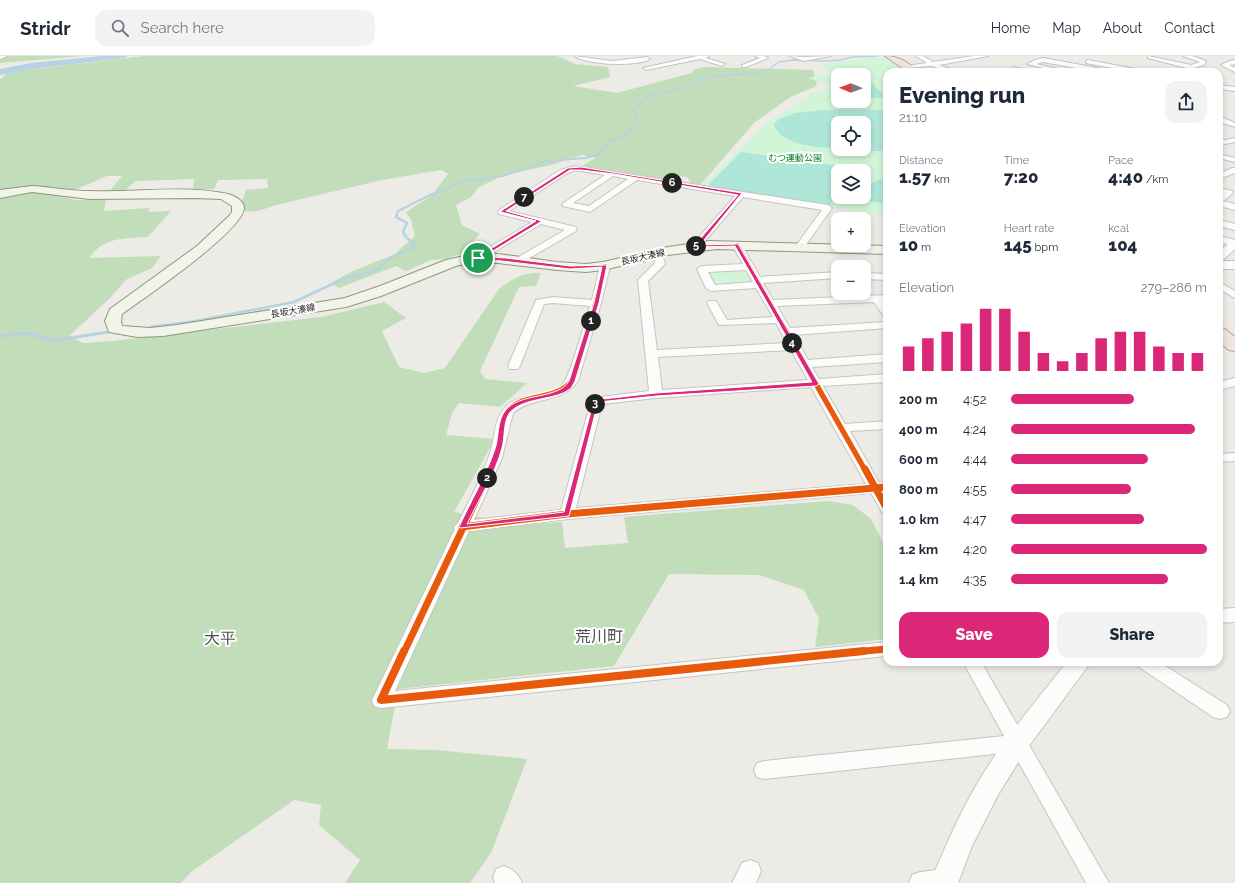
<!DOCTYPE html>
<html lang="en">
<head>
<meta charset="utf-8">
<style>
  :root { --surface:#fff; --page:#f2f2f3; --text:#1f2937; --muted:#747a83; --line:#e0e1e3; --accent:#db2777 }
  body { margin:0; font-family:Raleway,"Noto Sans JP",sans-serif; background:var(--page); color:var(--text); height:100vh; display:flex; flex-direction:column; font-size:15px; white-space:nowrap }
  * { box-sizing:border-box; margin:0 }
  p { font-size:13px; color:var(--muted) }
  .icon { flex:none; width:22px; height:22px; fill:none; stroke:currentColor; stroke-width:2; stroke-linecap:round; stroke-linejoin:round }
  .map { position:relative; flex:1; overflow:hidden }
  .drawer { position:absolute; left:883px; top:12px; width:340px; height:598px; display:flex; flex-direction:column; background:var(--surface); border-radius:12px; box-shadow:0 2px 6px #0003 }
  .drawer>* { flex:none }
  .needle { width:26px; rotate:271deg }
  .buttons { position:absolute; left:831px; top:12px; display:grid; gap:8px }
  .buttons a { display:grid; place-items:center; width:40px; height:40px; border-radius:8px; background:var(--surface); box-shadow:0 2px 6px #0003; font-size:20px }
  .pin { position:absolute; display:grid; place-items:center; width:34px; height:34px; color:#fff; margin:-17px; border:2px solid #fff; border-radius:50%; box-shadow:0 1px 4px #0007 }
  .km { position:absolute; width:20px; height:20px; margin:-10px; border-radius:50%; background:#222; color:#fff; font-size:11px; line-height:20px; text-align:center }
  .round { display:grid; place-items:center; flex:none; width:42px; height:42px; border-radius:12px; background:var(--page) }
  .overview { display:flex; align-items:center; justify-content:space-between; height:68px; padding:0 16px }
  h1 { font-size:22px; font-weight:800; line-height:30px }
  .stats { display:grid; grid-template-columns:repeat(3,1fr); gap:6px; height:68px; padding:4px 16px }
  .stats div { display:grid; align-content:center }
  .stats b { font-size:17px; font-weight:800 }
  .stats small { font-size:11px; font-weight:400 }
  .stats p { font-size:11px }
  .chart { height:112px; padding:8px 16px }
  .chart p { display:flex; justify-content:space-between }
  .chart svg { width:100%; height:72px; margin-top:4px; stroke:var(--accent); stroke-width:6 }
  .action { display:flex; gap:8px; margin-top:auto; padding:8px 16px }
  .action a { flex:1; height:46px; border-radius:12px; background:var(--accent); color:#fff; font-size:16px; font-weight:800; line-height:46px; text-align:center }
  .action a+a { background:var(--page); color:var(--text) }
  ul { padding:0 16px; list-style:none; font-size:13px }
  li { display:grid; grid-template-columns:64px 48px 1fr; align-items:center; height:30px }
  li i { height:10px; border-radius:5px; background:var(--accent) }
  header { display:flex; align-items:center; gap:24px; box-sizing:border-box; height:56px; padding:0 20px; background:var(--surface); border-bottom:1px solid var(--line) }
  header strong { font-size:19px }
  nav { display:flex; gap:22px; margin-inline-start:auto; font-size:14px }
  .search { width:280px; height:36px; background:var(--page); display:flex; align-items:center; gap:10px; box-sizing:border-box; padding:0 14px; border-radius:12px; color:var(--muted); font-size:15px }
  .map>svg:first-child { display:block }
  .forest { fill:#c1ddb9 }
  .park { fill:#d2f5d7; fill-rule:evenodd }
  .pitch { fill:#aee7d8 }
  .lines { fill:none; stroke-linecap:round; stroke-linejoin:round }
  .stream-far3 { stroke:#b7d2e2; stroke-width:1.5 }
  .stream-far2 { stroke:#b7d2e2; stroke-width:2 }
  .stream-far1 { stroke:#b7d2e2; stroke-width:2.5 }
  .stream { stroke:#b7d2e2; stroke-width:3 }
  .river { fill:#b7d2e2; fill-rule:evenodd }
  .minor-casing { stroke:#c5c4c2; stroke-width:2 }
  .tertiary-casing { stroke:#c5c4c2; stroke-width:2 }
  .secondary-casing { stroke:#91977d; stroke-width:2 }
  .trunk-casing { stroke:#c39ca1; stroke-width:2 }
  .minor { fill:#fcfcfb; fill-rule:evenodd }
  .tertiary { fill:#fcfcfb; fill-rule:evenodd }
  .secondary { fill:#f1f4e9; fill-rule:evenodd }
  .trunk { fill:#eee5e0; fill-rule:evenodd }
  .cycleway-far3-casing { stroke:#fff; stroke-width:5.5 }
  .cycleway-far2-casing { stroke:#fff; stroke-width:8 }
  .cycleway-far1-casing { stroke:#fff; stroke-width:10 }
  .cycleway-casing { stroke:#fff; stroke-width:11 }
  .cycleway-far3 { stroke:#e8590c; stroke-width:4 }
  .cycleway-far2 { stroke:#e8590c; stroke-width:5.5 }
  .cycleway-far1 { stroke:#e8590c; stroke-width:7 }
  .cycleway { stroke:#e8590c; stroke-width:8 }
  .route { fill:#db2777; stroke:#fff; fill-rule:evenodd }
  .labels { text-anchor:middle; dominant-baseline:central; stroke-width:4; stroke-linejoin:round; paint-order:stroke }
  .far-park-label { font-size:9px; fill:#048322; stroke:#fff }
  .far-street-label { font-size:9px; fill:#1e1e1e; stroke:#fff }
  .near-quarter-label { font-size:16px; fill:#515151; stroke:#fff }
</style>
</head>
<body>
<header>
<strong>Stridr</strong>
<div class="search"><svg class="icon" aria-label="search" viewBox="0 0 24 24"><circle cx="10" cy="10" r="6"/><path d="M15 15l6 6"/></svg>Search here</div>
<nav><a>Home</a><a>Map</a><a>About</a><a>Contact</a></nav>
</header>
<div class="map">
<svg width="1235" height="827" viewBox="0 0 1235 827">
  <rect width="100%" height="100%" fill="#ecebe6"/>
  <path class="forest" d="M0 0H83L0 7Z
    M144 0H557L575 8 608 11 610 21 573 30 617 37 692 17 693 14 703 11 813 14 817 30 792 40 755 66 699 130 693 129 687 121 674 120 671 126 584 111 583 109 596 102 582 99 551 109 504 119 479 131 471 141 456 149 462 169 480 178 461 198 446 203 431 204 406 215 396 210 339 232 331 227 353 215 395 198 415 180 411 164 406 156 431 140 448 118 441 114 382 124 272 150C262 154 255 157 244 155L242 145 246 134 268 132 267 123 218 124 214 133H193L194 123 136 125 122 137 109 136 122 120H107L60 140 75 144H106L104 155 149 152V156L171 155 148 181C123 183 105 180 89 202L161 200 152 212 127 223 109 243 69 280 83 287 113 285 321 261 384 246 406 262 382 275 399 311 424 317 445 312 499 233C510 224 526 215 541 217L536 230 519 231 480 315 485 323 527 327 500 351 459 347 452 357 446 379 495 383 454 456 520 469 562 466 565 492 628 487 624 461 829 445 853 449 871 463 887 494V583L815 591 819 563 804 534 759 519 669 518 614 610 398 633 387 693 436 694 527 703 491 797 470 827H345L360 804 319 769 321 749 294 744 191 816 181 827H0V24L8 16Z"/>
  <path class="park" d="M884 0 909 16H887V160L701 131 769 65 812 38 832 31 808 22 834 17 820 9ZM838 19H864V45H838ZM838 67H864V93H838ZM838 115H864V141H838Z
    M746 213 753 226 714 228 708 217 710 215Z"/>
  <path class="pitch" d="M864 25H870L886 42H864Z
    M825 54H887V95H863L861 93H864V67H838V92C820 92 778 89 774 68L779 63 795 57Z
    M741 96 848 111 851 114V115H838V136L830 149 712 131 709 128Z
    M887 121V148L868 145 864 140V130Z"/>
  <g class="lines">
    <path class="stream-far3" d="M631 70 637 65 634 54 643 44 650 39 682 33 694 26 712 20 764 17 779 6 794 4 825 5 841 4 852 1 878 0"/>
    <path class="stream-far2" d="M397 159 398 155 428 140 464 125 503 120 546 105 586 102 596 99 602 96 609 85 628 79 632 69"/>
    <path class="stream-far1" d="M151 271 195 265 294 246 343 223 377 214 389 203 416 190 406 181 403 176 407 167 396 161 397 158"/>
    <path class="stream" d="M151 271 156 270
      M0 280 28 277 47 283 58 284 108 276"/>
    <path class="river" d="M101 0H128L124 2 31 13 0 19V13L31 7Z"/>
    <g class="minor-casing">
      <path id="minor" d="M574 0 612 5 647 1 650 3C636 11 588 9 574 0Z
        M697 0H709L706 2 725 8 722 10 700 3 646 14 643 12Z
        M755 0H764L768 2 746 11H742V9L760 2Z
        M789 0 804 1 831 0 804 5Z
        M916 0H923L933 6 974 0H988L939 9 959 16H950L932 10 906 12V10L927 7Z
        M1148 0 1191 9 1200 6 1183 0H1192L1206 5 1204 9 1191 13 1148 2Z
        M1043 2 1098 12 1101 14 1098 16 1043 6 1036 8 1071 16H1060L1027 8 1035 4Z
        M1088 4 1141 14 1144 16H1132L1086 7V5Z
        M1235 4V8L1229 9 1235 12V16L1221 9 1229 5Z
        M1014 11 1031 15 1032 16 1012 14 1011 13Z
        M1219 29 1235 31V35L1219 33Z
        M1219 60 1235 67V71L1220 66Z
        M1235 82V86L1225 88 1219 87V83L1225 84Z
        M1219 98 1235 102V106L1219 102Z
        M575 110 828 149 832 152 803 193 800 194 795 191 822 154 743 141 699 192 696 193 691 190 693 188 735 140 637 124 590 156 563 150 562 148 605 119 575 114 566 118 509 155 576 171 577 173 576 175 521 207H515L513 205 515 203 565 174 541 168 481 204H475L473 202 475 200 532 166 499 158 498 156 499 154 560 114ZM613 120 628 123 589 150 573 147Z
        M1232 112H1235V117L1219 123V118Z
        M1219 132 1232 135 1233 137 1223 145 1235 148V154L1219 150V140L1223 138 1219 137Z
        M1219 164 1235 168V174L1219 170Z
        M1219 180 1235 184V190L1219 186Z
        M737 186 742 189 760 221 838 216V222L763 227 773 244 887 239V245H885L887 249V260L883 259 874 246 777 250 790 272 887 266V272L794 279 808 304 887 298V306L812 311 819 323 887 318V326L823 330 845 368 887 365V373L850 375 879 427 887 426V436H884L887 440V458L882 456 871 437 567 463 469 475 395 635 887 586V600L381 652 374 650 372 644 455 473 454 471 458 467C469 445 481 423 489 400 495 386 493 367 503 354 517 334 547 344 563 328 570 320 586 263 590 250L553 247 544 248 520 310 518 313H510L508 310 536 244 553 241 592 244 600 210 605 207 610 210 601 247 578 325C562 348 532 340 513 357L502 402 474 464 561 454 592 342 649 335 638 224 655 207 653 197 655 195H661L665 208 648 225 657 294 787 287 776 267 719 269 707 247 708 245H716L727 264 773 261 756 232 711 235 706 232 697 213 702 210 743 208 732 189ZM746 214 753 226 715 229 708 216ZM791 294 808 324 662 334 658 301ZM811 331 866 428 576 452 602 348 656 342Z
        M864 217 887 218V224L864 223Z
        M1219 226 1235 235V242L1219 233Z
        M1235 397V405L1219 406V398Z
        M1235 552V566L1219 567V553Z
        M963 606H981L1109 827H1086L1013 696 764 723 757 721 754 714 757 707 764 705 1004 680Z
        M1136 606H1159L1227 649 1230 655 1227 661 1220 663 1213 661 1139 611Z
        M750 804 758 807 761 815 756 827H732L742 807Z
        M504 810C513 814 518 817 522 827H495L493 821 496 813Z
        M945 813 953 816 956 824 955 827H909L912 819 920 816Z"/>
    </g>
    <g class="tertiary-casing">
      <path id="tertiary" d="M0 0H7L0 3Z
        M1235 184V193L1223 204 1219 205H1235V213H1219V196L1231 185Z
        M1235 322V330L1219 334V326Z
        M1067 606H1091L1026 694 998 739 972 790 958 827H930C945 791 960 756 980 723 1005 681 1037 644 1067 606Z"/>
    </g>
    <g class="secondary-casing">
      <path id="secondary" d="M32 130C51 131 70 135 89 135 133 137 181 129 223 137 231 138 243 143 244 151 246 173 143 243 122 258L121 265 122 270 150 272 177 269 345 242 380 230 446 204 469 199 498 198 557 206 586 208 603 206 668 191 709 185 887 190V198L717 193 668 199 603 214 586 216 557 214 498 207H469L456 210 381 240 346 251 163 280 137 281 109 276 105 265 110 253 197 190 229 160 232 156V150L221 143 195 142 89 143 32 136 0 142V134Z"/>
    </g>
    <g class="trunk-casing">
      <path id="trunk" d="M885 0C898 0 909 6 918 16H908Z
        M1219 272 1225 273 1235 281V295L1229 294 1219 286Z"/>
    </g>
    <use href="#minor" class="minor"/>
    <use href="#tertiary" class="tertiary"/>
    <use href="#secondary" class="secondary"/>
    <use href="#trunk" class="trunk"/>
    <g class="cycleway-far3-casing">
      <path id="cycleway-far3" d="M737 189 784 271
        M589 271 605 210"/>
    </g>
    <g class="cycleway-far2-casing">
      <path id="cycleway-far2" d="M783 270 865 414
        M491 414C494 407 497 399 499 391 502 380 500 364 508 355 524 336 554 346 572 325L589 270"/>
    </g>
    <g class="cycleway-far1-casing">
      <path id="cycleway-far1" d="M865 413 887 453
        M462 471 567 458 887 431
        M404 596 491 413
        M854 596 887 593"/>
    </g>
    <g class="cycleway-casing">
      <path id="cycleway" d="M404 595 381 644 864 595"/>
    </g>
    <use href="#cycleway-far3" class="cycleway-far3"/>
    <use href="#cycleway-far2" class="cycleway-far2"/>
    <use href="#cycleway-far1" class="cycleway-far1"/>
    <use href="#cycleway" class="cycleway"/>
  </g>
  <path class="route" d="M581 111 742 137 700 189 738 188 819 328 816 330 656 340 598 346 569 460 460 472 459 471C471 445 486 420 495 393 499 382 497 365 505 355 519 336 558 344 569 325L594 247 602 211 570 213 476 202 536 165 501 156V155L568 112ZM570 114H581L614 118 738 139 694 190 696 191 735 190 812 326 656 337 594 344 564 456 467 468C479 443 495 418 502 392 505 382 503 365 510 356 524 341 557 344 570 333 572 331 574 327 575 325L599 247 607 209 570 210 506 202 483 201 542 165 506 155Z"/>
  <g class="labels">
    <g class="far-park-label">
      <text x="795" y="102">むつ運動公園</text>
    </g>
    <g class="far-street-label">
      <text transform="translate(643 201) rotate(-13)">長坂大湊線</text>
      <text transform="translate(293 255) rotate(-10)">長坂大湊線</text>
    </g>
    <g class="near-quarter-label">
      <text x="599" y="580">荒川町</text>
      <text x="220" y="582">大平</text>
    </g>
  </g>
</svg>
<div class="buttons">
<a><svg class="needle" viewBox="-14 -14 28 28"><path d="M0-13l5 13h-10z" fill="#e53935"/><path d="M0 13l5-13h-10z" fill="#747a83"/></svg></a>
<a><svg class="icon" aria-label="locate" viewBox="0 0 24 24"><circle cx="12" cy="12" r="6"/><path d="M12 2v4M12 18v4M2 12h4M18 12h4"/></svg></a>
<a><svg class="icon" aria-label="layers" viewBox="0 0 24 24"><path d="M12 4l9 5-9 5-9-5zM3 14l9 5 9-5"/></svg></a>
<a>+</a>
<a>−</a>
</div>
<div class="pin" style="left:478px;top:202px;background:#1e9e55"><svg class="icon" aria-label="arrive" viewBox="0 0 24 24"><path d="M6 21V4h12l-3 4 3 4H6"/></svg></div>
<b class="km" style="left:591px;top:265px">1</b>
<b class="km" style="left:487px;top:422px">2</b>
<b class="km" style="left:595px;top:348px">3</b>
<b class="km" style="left:792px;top:287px">4</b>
<b class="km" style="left:696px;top:190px">5</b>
<b class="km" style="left:672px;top:127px">6</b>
<b class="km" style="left:524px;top:141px">7</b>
<section class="drawer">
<div class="overview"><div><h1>Evening run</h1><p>21:10</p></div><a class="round"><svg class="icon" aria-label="share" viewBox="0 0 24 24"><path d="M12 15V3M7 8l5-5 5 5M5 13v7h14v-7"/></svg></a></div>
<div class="stats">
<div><p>Distance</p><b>1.57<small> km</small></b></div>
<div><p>Time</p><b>7:20</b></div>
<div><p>Pace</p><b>4:40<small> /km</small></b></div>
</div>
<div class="stats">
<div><p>Elevation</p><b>10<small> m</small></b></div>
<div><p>Heart rate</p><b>145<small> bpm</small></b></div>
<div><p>kcal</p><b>104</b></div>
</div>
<div class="chart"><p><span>Elevation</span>279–286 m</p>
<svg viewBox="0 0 160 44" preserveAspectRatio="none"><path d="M5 44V29M15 44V24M25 44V20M35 44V15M45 44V6M55 44V6M65 44V20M75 44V33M85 44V38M95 44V33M105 44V24M115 44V20M125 44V20M135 44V29M145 44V33M155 44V33"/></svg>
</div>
<ul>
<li><b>200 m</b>4:52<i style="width:63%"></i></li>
<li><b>400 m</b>4:24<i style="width:94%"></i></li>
<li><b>600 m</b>4:44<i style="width:70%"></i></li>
<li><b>800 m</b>4:55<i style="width:61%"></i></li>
<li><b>1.0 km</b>4:47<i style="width:68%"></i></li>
<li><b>1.2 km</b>4:20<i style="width:100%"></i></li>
<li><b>1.4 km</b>4:35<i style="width:80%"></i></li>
</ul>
<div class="action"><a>Save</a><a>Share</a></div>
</section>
</div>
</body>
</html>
